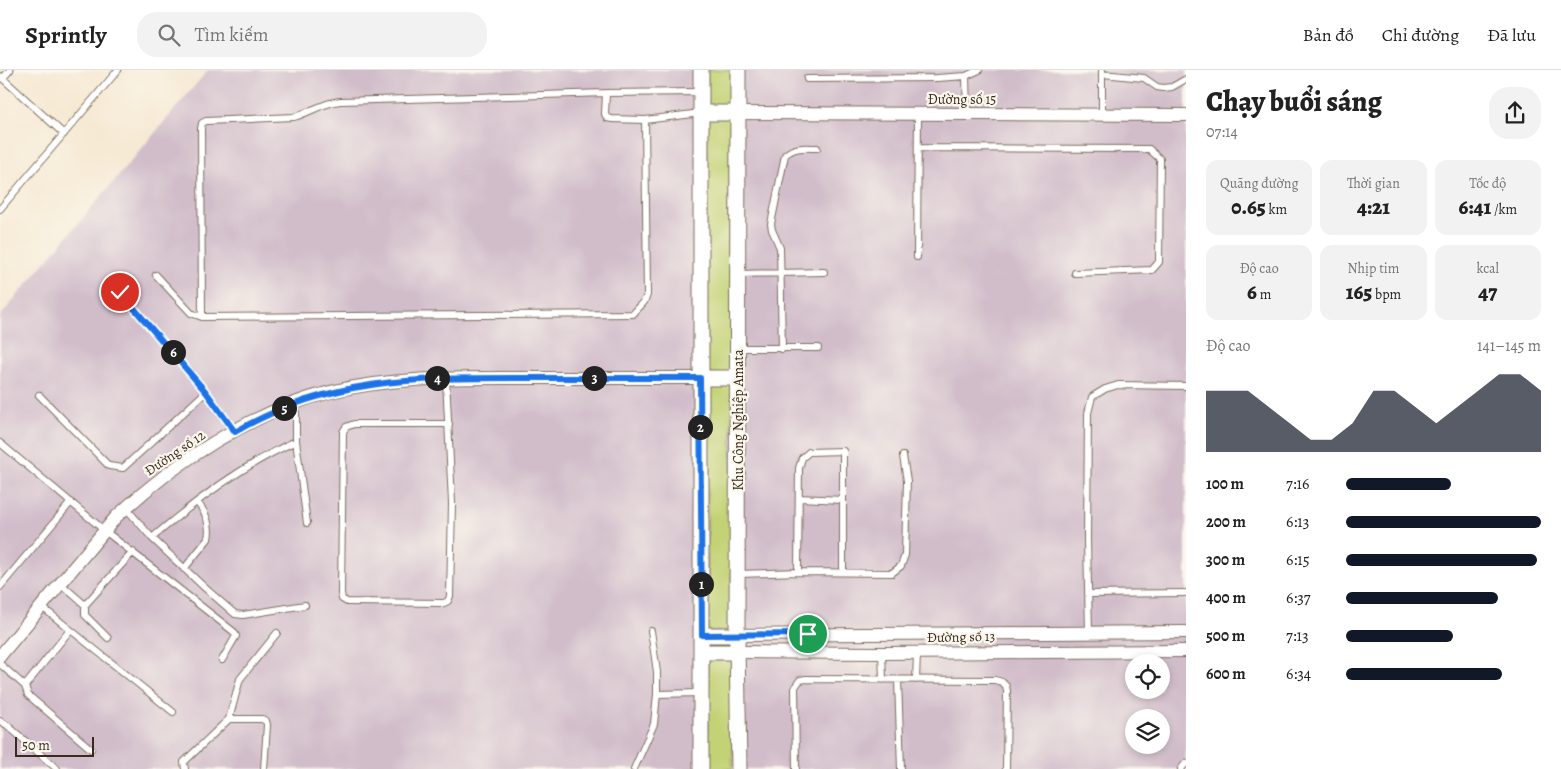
<!DOCTYPE html>
<html lang="vi">
<head>
<meta charset="utf-8">
<style>
  :root { --surface:#fff; --page:#f2f2f2; --text:#222; --muted:#767676; --line:#e0e0e0; --accent:#111827 }
  body { margin:0; font-family:Alegreya,serif; background:var(--page); color:var(--text); height:100vh; display:flex; flex-direction:column; font-size:19px; white-space:nowrap }
  * { box-sizing:border-box; margin:0 }
  p { font-size:16px; color:var(--muted) }
  .icon { flex:none; width:28px; height:28px; fill:none; stroke:currentColor; stroke-width:2; stroke-linecap:round; stroke-linejoin:round }
  .map { position:relative; flex:1; overflow:hidden }
  .details { display:flex; flex-direction:column; background:var(--surface); width:375px }
  .details>* { flex:none }
  .fabs { position:absolute; left:1125px; top:584px; display:grid; gap:10px }
  .fabs a { display:grid; place-items:center; width:45px; height:45px; border-radius:50%; background:var(--surface); box-shadow:0 2px 8px #0003; font-size:25px }
  .scale { position:absolute; left:15px; bottom:12px; width:79px; box-sizing:border-box; padding-left:5px; border:2px solid #3b2a1e; border-top:0; font-size:14px; line-height:18px; white-space:nowrap; color:#3b2a1e; -webkit-text-stroke:4px #fbf7ec; paint-order:stroke }
  .pin { position:absolute; display:grid; place-items:center; width:42px; height:42px; color:#fff; margin:-21px; border:2px solid #fff; border-radius:50%; box-shadow:0 1px 5px #0007 }
  .km { position:absolute; width:25px; height:25px; margin:-12px; border-radius:50%; background:#222; color:#fff; font-size:14px; line-height:25px; text-align:center }
  .round { display:grid; place-items:center; flex:none; width:52px; height:52px; border-radius:20px; background:var(--page) }
  .overview { display:flex; align-items:center; justify-content:space-between; height:85px; padding:0 20px }
  h1 { font-size:28px; font-weight:800; line-height:38px }
  .metrics { display:grid; grid-template-columns:repeat(3,1fr); gap:8px; height:85px; padding:5px 20px }
  .metrics div { display:grid; align-content:center; border-radius:12px; background:var(--page); text-align:center }
  .metrics b { font-size:21px; font-weight:800 }
  .metrics small { font-size:14px; font-weight:400 }
  .metrics p { font-size:14px }
  .chart { height:140px; padding:10px 20px }
  .chart p { display:flex; justify-content:space-between }
  .chart svg { width:100%; height:90px; margin-top:5px; fill:var(--accent); opacity:.7 }
  ul { padding:0 20px; list-style:none; font-size:16px }
  li { display:grid; grid-template-columns:80px 60px 1fr; align-items:center; height:38px }
  li i { height:12px; border-radius:6px; background:var(--accent) }
  header { display:flex; align-items:center; gap:30px; box-sizing:border-box; height:70px; padding:0 25px; background:var(--surface); border-bottom:1px solid var(--line) }
  header strong { font-size:24px }
  nav { display:flex; gap:28px; margin-inline-start:auto; font-size:18px }
  .search { width:350px; height:45px; background:var(--page); display:flex; align-items:center; gap:12px; box-sizing:border-box; padding:0 18px; border-radius:20px; color:var(--muted); font-size:19px }
  main { display:flex; flex:1; min-height:0 }
  .map>svg:first-child { display:block }
  .industrial { fill:#d1bdca; fill-rule:evenodd }
  .green { fill:#c3d274; stroke:#7f7e49 }
  .lines { fill:none; stroke-linecap:round; stroke-linejoin:round }
  .service-casing { stroke:#7c6d5d; stroke-width:8 }
  .minor-casing { stroke:#7c6d5d; stroke-width:14 }
  .tertiary-casing { stroke:#7c6d5d; stroke-width:17 }
  .service { stroke:#fff; stroke-width:6 }
  .minor { stroke:#fff; stroke-width:12 }
  .tertiary { stroke:#fff; stroke-width:15 }
  .route-casing { stroke:#fff; stroke-width:10 }
  .route { stroke:#1a73e8; stroke-width:6 }
  .labels { text-anchor:middle; dominant-baseline:central; stroke-width:4.5; stroke-linejoin:round; paint-order:stroke }
  .street-label { font-size:14px; fill:#3b2a1e; stroke:#fbf7ec }
</style>
</head>
<body>
<header>
<strong>Sprintly</strong>
<div class="search"><svg class="icon" aria-label="search" viewBox="0 0 24 24"><circle cx="10" cy="10" r="6"/><path d="M15 15l6 6"/></svg>Tìm kiếm</div>
<nav><a>Bản đồ</a><a>Chỉ đường</a><a>Đã lưu</a></nav>
</header>
<main>
<div class="map">
<svg width="1186" height="699" viewBox="0 0 1186 699">
  <rect width="100%" height="100%" fill="#fbf7ec"/>
  <filter id="ink" filterUnits="userSpaceOnUse"><feTurbulence type="fractalNoise" baseFrequency=".02" numOctaves="2"/><feDisplacementMap in="SourceGraphic" scale="10" xChannelSelector="R" yChannelSelector="G"/><feConvolveMatrix kernelMatrix="1 2 1 2 8 2 1 2 1" color-interpolation-filters="sRGB"/></filter>
  <filter id="wash" filterUnits="userSpaceOnUse"><feTurbulence type="fractalNoise" baseFrequency=".0096" numOctaves="4" result="noise"/><feDisplacementMap in="SourceGraphic" scale="20" xChannelSelector="R" yChannelSelector="G"/><feGaussianBlur stdDeviation="1.12" result="paint"/><feColorMatrix in="noise" values="0 0 0 0 0 0 0 0 0 0 0 0 0 0 0 0 0 1.4 0 .05"/><feComposite in="paint" operator="in"/></filter>
  <g filter="url(#wash)">
    <rect width="100%" height="100%" fill="#f6e9d3"/>
    <path class="industrial" d="M208 0H1186V699H0V246ZM1134 592H1161V620H1134ZM1134 648H1161V675H1134Z"/>
    <path class="green" d="M707 0H732L731 40H707Z
      M707 46 731 47 732 304H706Z
      M706 311H732L731 561H708Z
      M731 585 733 699H707L708 586Z"/>
  </g>
  <g filter="url(#ink)">
    <g class="lines">
      <g class="service-casing">
        <path id="service" d="M1102 1V45
          M1102 4 1144 8 1157 17 1163 18 1172 17 1186 9
          M0 6 64 64
          M3 8 10 0
          M807 9 937 8 966 6
          M700 22 606 23 341 31C324 32 311 42 294 47L206 51 202 53 201 59 202 247 633 244 644 232 647 225 645 50 701 43
          M606 23 605 44 607 48 612 49 645 50
          M967 44 966 6 979 0
          M918 78 1149 79 1160 89 1159 192 1152 200 1075 203
          M0 139 118 0
          M917 187 918 44
          M738 204 824 202
          M156 205 191 243 202 247
          M120 222 206 322 235 362
          M738 278H818
          M782 279 780 178 772 160 771 154 785 85C795 76 805 78 817 78
          M446 308 452 433 450 526 448 531 444 533 347 532 342 529 341 523 343 362 346 357 354 354H449
          M39 325 109 396 123 398 206 322
          M296 371 307 453
          M0 373 105 461 234 562 236 566 222 590
          M799 428 843 430
          M126 438 152 468C196 430 243 395 296 371V333
          M152 468 205 518 235 544 243 545 305 535
          M184 499 208 469C211 454 206 443 197 432
          M798 502 892 503 901 496 905 485 907 411 903 386
          M738 504 798 502 799 398 802 388 809 382 843 381V502
          M61 514 85 535
          M0 517 71 432
          M1088 524 1186 523
          M42 537 173 642
          M651 561 657 602V624L700 623
          M1089 562 1087 470 1088 343 1092 327 1105 319 1118 315 1186 316
          M108 568 85 545V535L133 482
          M882 583 883 610
          M0 594 25 616 70 560
          M898 610 901 699
          M916 610 917 583
          M25 616 28 625 91 679
          M229 649 240 609 277 563
          M0 651 7 655 57 699
          M185 699 184 692 229 649H262L266 651 267 655 264 699
          M634 699 654 654 657 624
          M796 699 795 617 800 610 806 609 995 610 1002 612 1006 616 1007 621 1006 699
          M1181 699 1186 693"/>
      </g>
      <g class="minor-casing">
        <path id="minor" d="M737 43 1186 45
          M737 565 1186 562
          M737 582 882 583 1186 581
          M0 586 116 447C173 393 253 341 330 322 391 307 455 308 518 308 579 308 639 308 700 308"/>
      </g>
      <g class="tertiary-casing">
        <path id="tertiary" d="M701 0V699
          M738 0 737 573 739 699
          M701 43H737
          M700 308H738
          M702 565H737
          M702 582H737"/>
      </g>
      <use href="#service" class="service"/>
      <use href="#minor" class="minor"/>
      <use href="#tertiary" class="tertiary"/>
    </g>
  </g>
  <g class="lines" filter="url(#ink)">
    <g class="route-casing">
      <path id="route" d="M120 222 206 322 235 362C330 306 422 308 529 308 586 308 643 308 700 308L702 565 808 564"/>
    </g>
    <use href="#route" class="route"/>
  </g>
  <g class="labels">
    <g class="street-label">
      <text x="962" y="29">Đường số 15</text>
      <text transform="translate(738 350) rotate(-90)">Khu Công Nghiệp Amata</text>
      <text transform="translate(175 383) rotate(-34)">Đường số 12</text>
      <text transform="translate(961 567) rotate(-1)">Đường số 13</text>
    </g>
  </g>
</svg>
<div class="fabs">
<a><svg class="icon" aria-label="locate" viewBox="0 0 24 24"><circle cx="12" cy="12" r="6"/><path d="M12 2v4M12 18v4M2 12h4M18 12h4"/></svg></a>
<a><svg class="icon" aria-label="layers" viewBox="0 0 24 24"><path d="M12 4l9 5-9 5-9-5zM3 14l9 5 9-5"/></svg></a>
</div>
<div class="scale">50 m</div>
<div class="pin" style="left:808px;top:564px;background:#1e9e55"><svg class="icon" aria-label="arrive" viewBox="0 0 24 24"><path d="M6 21V4h12l-3 4 3 4H6"/></svg></div>
<div class="pin" style="left:120px;top:222px;background:#d93025"><svg class="icon" aria-label="check" viewBox="0 0 24 24"><path d="M5 12l5 5 9-10"/></svg></div>
<b class="km" style="left:701px;top:514px">1</b>
<b class="km" style="left:700px;top:357px">2</b>
<b class="km" style="left:594px;top:308px">3</b>
<b class="km" style="left:437px;top:308px">4</b>
<b class="km" style="left:284px;top:338px">5</b>
<b class="km" style="left:173px;top:282px">6</b>
</div>
<section class="details">
<div class="overview"><div><h1>Chạy buổi sáng</h1><p>07:14</p></div><a class="round"><svg class="icon" aria-label="share" viewBox="0 0 24 24"><path d="M12 15V3M7 8l5-5 5 5M5 13v7h14v-7"/></svg></a></div>
<div class="metrics">
<div><p>Quãng đường</p><b>0.65<small> km</small></b></div>
<div><p>Thời gian</p><b>4:21</b></div>
<div><p>Tốc độ</p><b>6:41<small> /km</small></b></div>
</div>
<div class="metrics">
<div><p>Độ cao</p><b>6<small> m</small></b></div>
<div><p>Nhịp tim</p><b>165<small> bpm</small></b></div>
<div><p>kcal</p><b>47</b></div>
</div>
<div class="chart"><p><span>Độ cao</span>141–145 m</p>
<svg viewBox="0 0 160 44" preserveAspectRatio="none"><path d="M0 44V14L10 14L20 14L30 22L40 30L50 38L60 38L70 30L80 14L90 14L100 22L110 30L120 22L130 14L140 6L150 6L160 14V44z"/></svg>
</div>
<ul>
<li><b>100 m</b>7:16<i style="width:54%"></i></li>
<li><b>200 m</b>6:13<i style="width:100%"></i></li>
<li><b>300 m</b>6:15<i style="width:98%"></i></li>
<li><b>400 m</b>6:37<i style="width:78%"></i></li>
<li><b>500 m</b>7:13<i style="width:55%"></i></li>
<li><b>600 m</b>6:34<i style="width:80%"></i></li>
</ul>
</section>
</main>
</body>
</html>
